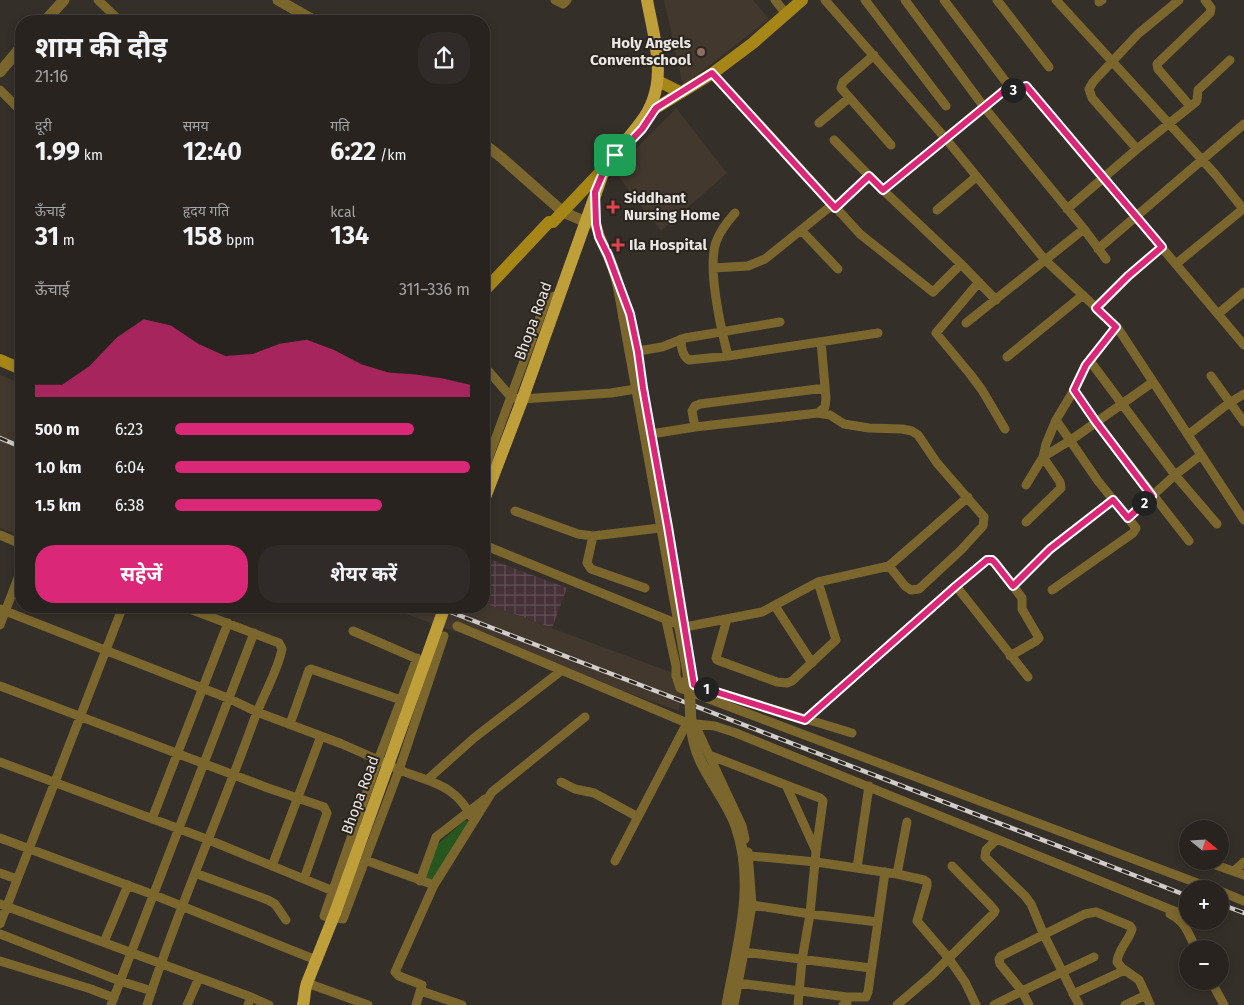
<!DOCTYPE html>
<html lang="hi">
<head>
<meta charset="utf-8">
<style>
  :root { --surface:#28231f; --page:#302b28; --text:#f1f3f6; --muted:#a5a4a4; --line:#44403d; --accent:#db2777 }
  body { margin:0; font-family:"Fira Sans","Noto Sans Devanagari",sans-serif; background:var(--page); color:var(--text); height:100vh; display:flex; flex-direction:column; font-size:19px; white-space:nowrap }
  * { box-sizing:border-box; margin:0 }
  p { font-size:16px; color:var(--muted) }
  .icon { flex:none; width:28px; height:28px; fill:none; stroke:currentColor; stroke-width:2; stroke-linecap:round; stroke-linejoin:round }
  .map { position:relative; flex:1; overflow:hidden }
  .drawer { position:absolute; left:15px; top:15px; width:475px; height:598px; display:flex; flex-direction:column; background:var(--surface); border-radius:20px; box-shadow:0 2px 8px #0003,0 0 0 1px var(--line) }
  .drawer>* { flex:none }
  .needle { width:32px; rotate:108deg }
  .fabs { position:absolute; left:1179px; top:820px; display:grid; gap:10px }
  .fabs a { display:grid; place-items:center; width:50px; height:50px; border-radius:50%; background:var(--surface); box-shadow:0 2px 8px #0003,0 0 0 1px var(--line); font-size:25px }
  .pin { position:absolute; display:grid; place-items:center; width:42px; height:42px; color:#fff; margin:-21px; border-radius:10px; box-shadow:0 2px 8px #0006 }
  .km { position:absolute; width:25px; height:25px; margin:-12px; border-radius:50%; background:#222; color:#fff; font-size:14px; line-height:25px; text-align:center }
  .round { display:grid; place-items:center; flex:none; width:52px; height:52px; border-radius:20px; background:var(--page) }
  .overview { display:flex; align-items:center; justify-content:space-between; height:85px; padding:0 20px }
  h1 { font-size:28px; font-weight:700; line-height:38px }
  .metrics { display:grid; grid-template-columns:repeat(3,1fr); gap:8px; height:85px; padding:5px 20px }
  .metrics div { display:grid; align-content:center }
  .metrics b { font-size:25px; font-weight:700 }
  .metrics small { font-size:14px; font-weight:400 }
  .metrics p { font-size:14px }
  .chart { height:140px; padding:10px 20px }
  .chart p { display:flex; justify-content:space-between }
  .chart svg { width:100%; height:90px; margin-top:5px; fill:var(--accent); opacity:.7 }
  .action { display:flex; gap:10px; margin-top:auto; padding:10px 20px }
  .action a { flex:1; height:58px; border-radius:20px; background:var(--accent); color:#fff; font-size:20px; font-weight:700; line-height:58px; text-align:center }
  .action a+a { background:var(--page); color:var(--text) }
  ul { padding:0 20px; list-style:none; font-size:16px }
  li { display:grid; grid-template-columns:80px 60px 1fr; align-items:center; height:38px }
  li i { height:12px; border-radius:6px; background:var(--accent) }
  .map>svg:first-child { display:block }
  .built { fill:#42382e }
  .industrial { fill:url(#industrial-grid) }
  .green { fill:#27571f }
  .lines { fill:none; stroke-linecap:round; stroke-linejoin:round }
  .minor { stroke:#7b672d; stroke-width:9 }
  .tertiary { stroke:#7b672d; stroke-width:11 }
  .secondary { stroke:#a68617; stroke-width:12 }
  .primary { stroke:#bf9f3a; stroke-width:12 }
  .rail-casing { stroke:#d2cdca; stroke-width:4.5 }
  .rail { stroke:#2b251f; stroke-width:2.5; stroke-dasharray:8; stroke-linecap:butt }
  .tertiary-bridge { stroke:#7b672d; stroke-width:11 }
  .primary-bridge { stroke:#bf9f3a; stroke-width:12 }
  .route-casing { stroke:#fff; stroke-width:10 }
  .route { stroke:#db2777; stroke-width:6 }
  .education-dot { fill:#8d6e63; stroke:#2b251f; stroke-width:2 }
  .health-dot { fill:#e0444e; stroke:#2b251f; stroke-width:2 }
  .labels { text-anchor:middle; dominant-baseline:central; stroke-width:4; stroke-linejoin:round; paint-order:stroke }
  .poi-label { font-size:15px; font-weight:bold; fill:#ece7e4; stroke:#2b251f; text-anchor:start }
  .street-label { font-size:15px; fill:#ece7e4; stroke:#2b251f }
</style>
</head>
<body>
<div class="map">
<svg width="1244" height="1005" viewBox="0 0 1244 1005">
  <defs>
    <pattern id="industrial-grid" width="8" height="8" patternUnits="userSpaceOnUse" patternTransform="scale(1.25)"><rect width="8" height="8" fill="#453137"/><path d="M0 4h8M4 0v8" fill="none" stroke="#604f54"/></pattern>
  </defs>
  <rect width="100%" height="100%" fill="#352f29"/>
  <path class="built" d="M664 0H753L769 19 683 86Z
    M676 108 727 173 661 231 614 171Z
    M0 375 21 383V536L0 528Z
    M484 603 684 677 679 711 383 606H484Z"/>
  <path class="industrial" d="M484 557 567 588 552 628 484 603Z"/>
  <path class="green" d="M465 820 470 823 434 881 425 877 437 845Z"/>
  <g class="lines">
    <path class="minor" d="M98 0 120 21
      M555 0 563 4 567 0
      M775 0 786 14
      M825 0 946 139 1045 260 1117 327 1244 520
      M865 0 946 106
      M905 0 984 107 1084 229 966 323
      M997 0 1049 67
      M1056 0 1215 174 1244 210
      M1099 2 1102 0
      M874 55 843 82 841 88 891 145
      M713 73 860 234 933 292 961 264 883 190 834 140
      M1009 86 1015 91 1026 87 1029 90 1244 345
      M0 90 21 111
      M1190 106 1158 69 1157 64 1210 13 1211 8 1205 0
      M819 123 849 98
      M1137 149 1092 98 1089 89 1093 82 1138 34 1179 0
      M883 190 1009 86 944 0
      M835 208 869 176
      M1067 209 1137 149 1196 102 1197 100 1198 90 1230 60
      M937 210 976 177
      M1084 229 1106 259
      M801 230 838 269
      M1098 249 1244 124
      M961 264 996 300
      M1176 264 1243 209
      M713 268 748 266 765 259 832 205
      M979 282 936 333 970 374 982 390 1005 429
      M624 299C636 332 638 363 644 397 655 457 667 517 677 578
      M1097 308 1129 276 1162 247
      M1218 314 1244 292
      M681 339C681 347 682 356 689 360L728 356 878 333
      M638 351 662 347 685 338 780 322
      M728 356C721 329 707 268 716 242 720 231 727 222 735 213
      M1007 357 1083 295
      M1090 361 1175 475 1217 524
      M484 366 511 397 522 399 611 393 642 388
      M1211 376 1244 422
      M1074 390 1096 422 1189 541
      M818 413 830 415 844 424 869 428 902 429 912 431 918 435 937 463 984 517 983 526 961 550 919 589 911 590 905 586 889 566
      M695 427 692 411 695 406 700 404 825 388
      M651 434 695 427 818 413 825 407 826 398 821 342
      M1188 435 1229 403 1244 394
      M484 470 546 301 551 297 559 295
      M1026 485 1043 457 1071 440 1153 382
      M515 511 578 534 593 536 668 527
      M1128 518 1175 475 1201 455
      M1026 522 1061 488 1060 482 1043 457 1046 444 1056 420 1074 390 1086 365 1117 327
      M0 535 21 544
      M593 536 587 563 591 569 645 588
      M484 545 685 627 762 612 818 582 889 566 968 497
      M956 586 1028 677
      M1052 590 1133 533 1136 528 1098 481 1056 420
      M775 606 812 663
      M0 609 230 699 257 712 342 744 383 762
      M727 619 716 658 717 660 777 682 787 683 792 681 836 640 818 582
      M666 620 676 666V676L680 688 1213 889
      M0 625 21 570
      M457 626 687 723 715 726 736 733 1179 913
      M353 631 422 661
      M1010 656 1036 641 1039 638 1022 609V598L1013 586
      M417 658 378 760 324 916 343 919 399 770 444 636
      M685 681 694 685 852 733
      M0 686 268 788 324 807 327 813 304 879
      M805 720 956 586 987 560 993 561 1013 586 1050 549 1113 500
      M290 724 309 670 311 669 401 700
      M695 725 742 826 745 839
      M709 755 786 785 816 851 810 914 802 960 798 1005
      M0 762 209 840 333 891
      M395 768C431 784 454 781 474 821
      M427 780 474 738 561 671H564
      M561 782 575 789 594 793 638 817
      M786 785 820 798 823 801 816 851
      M152 819 228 623
      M0 838 154 895 316 960
      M997 839 986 850 985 857 1025 896 1031 904 1044 935 1079 1005
      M750 856 816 862 897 874 924 880 927 882V886L917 921 947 956 965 982 976 1005
      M365 860 434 885
      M615 861 687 723
      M1213 864 1244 875
      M272 866 321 736
      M857 868 869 786
      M1234 871 1244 862
      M0 873 17 879
      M195 873 268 900 275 904 286 920
      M897 874 907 822
      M420 881 436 837 485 799
      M1220 891 1244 901
      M0 904 251 997
      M752 905 810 914 878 922
      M1170 914C1186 922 1188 933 1196 949
      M0 924 123 606
      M0 934 120 981 152 991
      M104 942 128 885
      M744 952 871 968
      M1094 957 1022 991 1000 964 999 959 1001 956 1085 914 1096 912 1130 926 1132 929C1129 941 1118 949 1117 962L1122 968 1139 980 1146 995
      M0 961 91 989 114 998
      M1211 981 1224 1005
      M307 983 368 1005
      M738 983 847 997H866L868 992 885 872
      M421 991 462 1005
      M1073 994 1125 970
      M111 1005 254 633
      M147 1005C178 908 220 815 254 720 262 697 278 671 282 649L279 643 182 606
      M187 1005 199 978
      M248 1005 251 997 269 1005
      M416 1005 422 985 399 976 395 972 434 885 492 792 585 717
      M734 1005 744 952 752 905 748 852
      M843 1005 847 1003V997
      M897 1005 931 976 994 913 995 911 990 905 952 866
      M994 1005 1022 991 1029 1005
      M1125 1005 1146 995 1150 1005"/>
    <path class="tertiary" d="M278 0 315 21
      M45 21 64 0
      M0 72 21 47
      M484 144 502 158 563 212 586 222 596 224C599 240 608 253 613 268 619 284 621 301 624 318"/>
    <path class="secondary" d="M658 81 680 92
      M649 111 656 108 713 73 753 43 802 0
      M484 291 549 222H553L606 166
      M0 360 21 369"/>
    <path class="primary" d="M484 500 521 403 602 176C611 155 627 141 640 123 670 85 655 43 647 0
      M303 1005C305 998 304 991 307 983L335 913"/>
    <g class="rail-casing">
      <path id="rail" d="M0 438 21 447
        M435 606 1188 896
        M1220 904 1244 913"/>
    </g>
    <use href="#rail" class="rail"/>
    <path class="tertiary-bridge" d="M624 318C644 434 667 551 687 667 692 692 688 718 694 742 701 773 726 797 736 826 757 886 737 946 727 1005"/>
    <path class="primary-bridge" d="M335 913 445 606"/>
  </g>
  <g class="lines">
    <g class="route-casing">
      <path id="route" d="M712 73 835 208 869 176 883 190 1010 86 1015 91 1026 86 1162 247 1128 276 1096 308 1116 327 1086 365 1074 390 1096 422 1152 496 1128 518 1113 500 1050 549 1013 586 995 563 992 560H987L956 586 805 720 694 685 668 527 643 388 638 352 630 314 608 255 599 237 596 224 595 192 606 166 615 155 620 152 642 129 656 108Z"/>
    </g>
    <use href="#route" class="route"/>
  </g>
  <circle class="education-dot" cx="701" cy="52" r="5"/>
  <g class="health-dot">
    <path d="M610.5 199.5h5v5h5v5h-5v5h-5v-5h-5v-5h5z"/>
    <path d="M615.5 237.5h5v5h5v5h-5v5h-5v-5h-5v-5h5z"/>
  </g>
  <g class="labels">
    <g class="poi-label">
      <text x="691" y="43" text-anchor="end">Holy Angels<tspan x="691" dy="17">Conventschool</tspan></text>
      <text x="624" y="198">Siddhant<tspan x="624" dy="17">Nursing Home</tspan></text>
      <text x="629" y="245">Ila Hospital</text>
    </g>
    <g class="street-label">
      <text transform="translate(533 321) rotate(-70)">Bhopa Road</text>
      <text transform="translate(360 795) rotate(-70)">Bhopa Road</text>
    </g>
  </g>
</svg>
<div class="fabs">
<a><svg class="needle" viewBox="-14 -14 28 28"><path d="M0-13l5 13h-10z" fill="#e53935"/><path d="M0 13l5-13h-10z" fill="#a5a4a4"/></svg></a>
<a>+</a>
<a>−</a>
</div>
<div class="pin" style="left:615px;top:155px;background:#1e9e55"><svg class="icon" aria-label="arrive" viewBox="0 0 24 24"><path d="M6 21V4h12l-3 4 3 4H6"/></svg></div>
<b class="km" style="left:706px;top:689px">1</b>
<b class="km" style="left:1144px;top:503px">2</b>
<b class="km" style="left:1013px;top:90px">3</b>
<section class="drawer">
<div class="overview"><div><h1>शाम की दौड़</h1><p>21:16</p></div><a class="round"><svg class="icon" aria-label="share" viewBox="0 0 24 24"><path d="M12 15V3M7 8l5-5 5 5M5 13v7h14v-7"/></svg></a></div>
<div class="metrics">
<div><p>दूरी</p><b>1.99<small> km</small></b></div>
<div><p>समय</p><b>12:40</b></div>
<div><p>गति</p><b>6:22<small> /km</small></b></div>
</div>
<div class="metrics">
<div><p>ऊँचाई</p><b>31<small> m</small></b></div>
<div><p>हृदय गति</p><b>158<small> bpm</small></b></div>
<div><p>kcal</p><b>134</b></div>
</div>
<div class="chart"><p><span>ऊँचाई</span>311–336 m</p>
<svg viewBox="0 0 160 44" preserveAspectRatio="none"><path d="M0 44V38L10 38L20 29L30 15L40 6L50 9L60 18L70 24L80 23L90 18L100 16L110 21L120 28L130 32L140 33L150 35L160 38V44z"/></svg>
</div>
<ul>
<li><b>500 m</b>6:23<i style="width:81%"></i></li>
<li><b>1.0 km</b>6:04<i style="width:100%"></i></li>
<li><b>1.5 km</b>6:38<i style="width:70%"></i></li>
</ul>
<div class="action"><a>सहेजें</a><a>शेयर करें</a></div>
</section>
</div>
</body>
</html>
